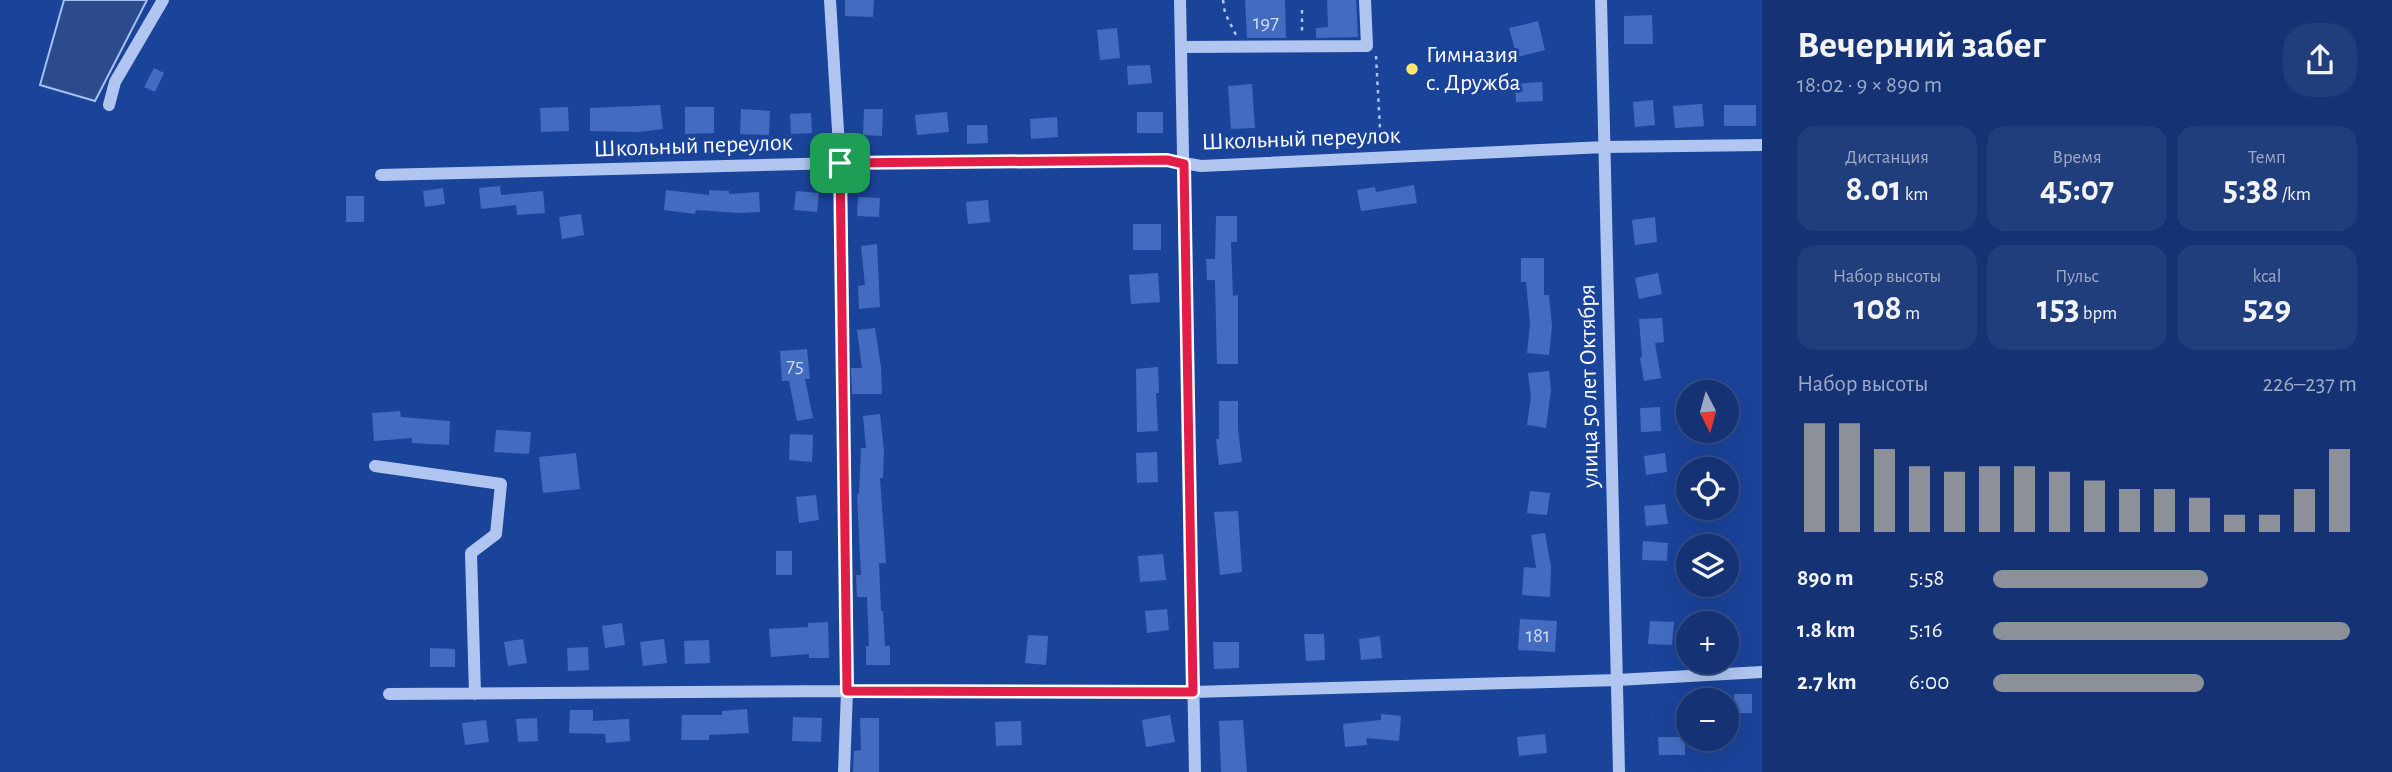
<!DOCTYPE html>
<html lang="ru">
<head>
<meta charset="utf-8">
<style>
  :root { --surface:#143274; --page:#213e7c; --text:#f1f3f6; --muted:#9daac5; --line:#334d86; --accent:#8c9099 }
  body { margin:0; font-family:"Alegreya Sans",sans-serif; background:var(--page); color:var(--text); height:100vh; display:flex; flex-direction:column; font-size:26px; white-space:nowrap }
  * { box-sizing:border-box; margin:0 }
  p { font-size:23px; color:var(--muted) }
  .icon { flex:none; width:38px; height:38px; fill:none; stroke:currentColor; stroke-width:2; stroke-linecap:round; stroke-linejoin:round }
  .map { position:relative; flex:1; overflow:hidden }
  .sheet { display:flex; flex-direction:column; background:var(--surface); width:630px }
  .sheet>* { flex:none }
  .needle { width:46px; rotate:174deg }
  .tools { position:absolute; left:1676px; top:380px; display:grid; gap:14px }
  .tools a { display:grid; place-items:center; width:63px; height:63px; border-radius:50%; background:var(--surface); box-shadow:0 7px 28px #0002,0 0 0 2px var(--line); font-size:35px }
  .pin { position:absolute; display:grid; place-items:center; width:60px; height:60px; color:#fff; margin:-30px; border-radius:14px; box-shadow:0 4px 10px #0006 }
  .round { display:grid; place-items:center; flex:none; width:74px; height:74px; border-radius:28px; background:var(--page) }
  .head { display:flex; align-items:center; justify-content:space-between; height:119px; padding:0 35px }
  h1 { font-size:38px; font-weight:700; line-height:52px }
  .stats { display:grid; grid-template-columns:repeat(3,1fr); gap:10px; height:119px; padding:7px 35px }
  .stats div { display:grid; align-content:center; border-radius:18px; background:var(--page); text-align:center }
  .stats b { font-size:35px; font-weight:700 }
  .stats small { font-size:19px; font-weight:400 }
  .stats p { font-size:19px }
  .chart { height:196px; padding:14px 35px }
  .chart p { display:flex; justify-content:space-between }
  .chart svg { width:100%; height:126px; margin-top:7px; stroke:var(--accent); stroke-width:6 }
  ul { padding:0 35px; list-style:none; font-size:23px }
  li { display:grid; grid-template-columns:112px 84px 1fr; align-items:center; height:52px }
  li i { height:18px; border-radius:9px; background:var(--accent) }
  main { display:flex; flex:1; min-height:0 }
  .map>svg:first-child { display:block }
  .water { fill:#2c4b8c; stroke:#a3bff3; stroke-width:2 }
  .building { fill:#436cc1 }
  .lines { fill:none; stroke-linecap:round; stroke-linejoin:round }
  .path { stroke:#b0c6f1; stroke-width:2.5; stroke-dasharray:3.5 5; stroke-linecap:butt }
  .minor { stroke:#b0c6f1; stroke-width:12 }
  .route-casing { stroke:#fff; stroke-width:14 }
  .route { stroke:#e11d48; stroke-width:9 }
  .poi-dot { fill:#ffe670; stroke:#1a439a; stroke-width:2.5 }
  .labels { text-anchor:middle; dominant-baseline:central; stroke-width:6; stroke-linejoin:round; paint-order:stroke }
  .number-label { font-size:21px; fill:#d0daf0 }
  .poi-label { font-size:24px; fill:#fff; stroke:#1a439a; text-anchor:start }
  .street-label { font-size:24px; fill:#fff; stroke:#1a439a }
</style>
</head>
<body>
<main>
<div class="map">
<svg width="1762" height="772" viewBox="0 0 1762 772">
  <rect width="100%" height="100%" fill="#1a439a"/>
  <path class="water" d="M64 0H147L95 101 40 85Z"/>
  <path class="building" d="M845 0H874L873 17 845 16Z
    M1245 0H1285L1286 38H1247Z
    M1327 0H1356L1358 37 1316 38V28L1328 27Z
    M1652 15 1653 44H1624V16Z
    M1538 21 1545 50 1517 57 1509 28Z
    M1117 28 1120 58 1100 60 1097 30Z
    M1150 65 1152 83 1128 85 1127 66Z
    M154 68 164 73 155 92 144 87Z
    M1542 82 1543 101 1516 102 1515 84Z
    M1252 84 1255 128 1231 129 1228 86Z
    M1653 100 1655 125 1635 127 1633 102Z
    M1702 104 1704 126 1675 128 1673 106Z
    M660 105 663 129 639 132 590 131V108Z
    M1724 105H1756V126H1724Z
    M568 107 569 131 541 132 540 108Z
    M685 107H714V133L685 134Z
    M741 109 770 111 769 135 740 134Z
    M864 109H883L882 136 863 135Z
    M947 112 949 132 917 135 915 115Z
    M1137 112H1163V133H1137Z
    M811 113 812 133 791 134 790 114Z
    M1057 117 1058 137 1031 139 1030 119Z
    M967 125H987L988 143 967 144Z
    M1414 185 1417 203 1361 211 1357 190 1375 187 1376 192Z
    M500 186 501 195 543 191 545 213 517 215 516 205 481 209 479 188Z
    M443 188 445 204 425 207 423 191Z
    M666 190 709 195V190L729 191V194L759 192 760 212 740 213 696 210 695 214 664 210Z
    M796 191 819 193 817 212 794 210Z
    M346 196H364V222H346Z
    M858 197 880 198 879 217 857 216Z
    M988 200 990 222 968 224 966 202Z
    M581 214 584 235 562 239 559 217Z
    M1216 216H1237V242H1231L1233 296 1238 295V364H1217L1215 280H1207L1206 259H1215Z
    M1655 217 1657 242 1635 245 1632 220Z
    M1133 224H1161V250H1133Z
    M877 244 880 307 859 309 858 286 865 285 861 246Z
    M1521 258H1544V295H1549L1552 326 1549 355 1527 353 1530 324 1526 282H1521Z
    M1158 273 1160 302 1131 304 1129 275Z
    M1658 273 1662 294 1639 299 1635 278Z
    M1662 318 1664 342 1655 343 1661 378 1644 381 1640 358 1642 357 1639 319Z
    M875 328 881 367 882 394H852L851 368H862L857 330Z
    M807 349 810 379H805L813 418 797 421 789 381H782L780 351Z
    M1158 367 1159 393H1156L1158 431 1137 432 1136 369Z
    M1549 371 1551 390 1546 428 1527 425 1531 397 1528 373Z
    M1219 401H1238V429L1242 462 1219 465 1216 439H1219Z
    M1660 407 1661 431 1641 432 1640 408Z
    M400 411 401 417 450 421 449 445 412 443V438L374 441 372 413Z
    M880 414 884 451 883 478H880L886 563H879L881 611H883L885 646H890V665H866V646H869L867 597H857L856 575H861L857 494H859L861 448H866L863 416Z
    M496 430 531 432 529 454 494 452Z
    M790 434 813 435 812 462 789 460Z
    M1157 452 1158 482 1137 483 1136 453Z
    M576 453 580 489 543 493 539 457Z
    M1665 453 1667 472 1646 475 1644 456Z
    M1530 491 1550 493 1547 515 1527 513Z
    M816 495 819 520 799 523 796 497Z
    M1665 504 1668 524 1646 526 1644 506Z
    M1238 511 1242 572 1220 575 1214 512Z
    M1545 533 1551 567 1550 597 1522 595 1524 567 1536 568 1531 535Z
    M1643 541 1668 543 1667 561 1642 560Z
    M776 551H792V575H776Z
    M1163 554 1166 580 1140 582 1138 556Z
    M1167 609 1169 630 1147 633 1145 611Z
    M1520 619 1557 621 1555 652 1518 650Z
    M1650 621 1674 622 1672 645 1648 644Z
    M828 622 829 658H809V654L771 657 769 629 808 627V623Z
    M622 623 625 645 605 648 602 626Z
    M1304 634H1324L1325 660 1306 661Z
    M1028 635 1048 636 1046 665 1025 663Z
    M1380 636 1382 658 1361 660 1359 639Z
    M523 639 527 663 508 666 504 642Z
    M664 639 667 663 643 666 640 642Z
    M709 640 710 663 685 664 684 641Z
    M1213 642H1239V668L1214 669Z
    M588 647 589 670 568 671 567 648Z
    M430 648 455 649V667H430Z
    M1734 694H1752V713H1735Z
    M747 709 749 733 709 735V740H681L682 715H722V711Z
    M570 710H593V721L629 719 630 741 606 743 605 734 569 733Z
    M1381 714 1401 716 1399 741 1366 738 1367 745 1345 747 1343 724 1381 720Z
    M1170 715 1175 742 1146 747 1142 720Z
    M793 717 822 718 821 742 792 741Z
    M537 718 538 741 518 742 516 719Z
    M860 718H879V772H853L854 751 861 750Z
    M486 720 489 742 465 745 462 723Z
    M1243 720 1247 772H1221L1219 721Z
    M1021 721 1022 745 996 746 995 722Z
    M1545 734 1547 753 1519 756 1517 737Z
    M1658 737H1685V755H1659Z"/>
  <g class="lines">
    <path class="path" d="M1223 0 1225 13 1236 35
      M1302 10V33
      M1376 56 1381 147"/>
    <path class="minor" d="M830 0 840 163 847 691 844 772
      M1180 0 1195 772
      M1601 0 1619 772
      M1182 47 1367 46 1365 0
      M109 105 115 82 163 0
      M381 175 840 163 1167 160 1201 166 1605 147 1762 145
      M375 466 501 484 496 534 471 553 475 694
      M389 694 847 691 1193 692 1617 680 1762 672"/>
  </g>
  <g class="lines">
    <g class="route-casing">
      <path id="route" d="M1167 160 1184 164 1193 692 847 691 840 163Z"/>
    </g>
    <use href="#route" class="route"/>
  </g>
  <circle class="poi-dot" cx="1412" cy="69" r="7"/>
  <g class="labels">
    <g class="number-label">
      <text x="1266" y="22">197</text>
      <text x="795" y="365">75</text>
      <text x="1538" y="635">181</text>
    </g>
    <g class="poi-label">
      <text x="1426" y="55">Гимназия<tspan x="1426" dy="28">с. Дружба</tspan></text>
    </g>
    <g class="street-label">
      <text transform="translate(1301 139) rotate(-2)">Школьный переулок</text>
      <text transform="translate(693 146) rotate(-2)">Школьный переулок</text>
      <text transform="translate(1589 386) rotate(-91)">улица 50 лет Октября</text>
    </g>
  </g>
</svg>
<div class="tools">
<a><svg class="needle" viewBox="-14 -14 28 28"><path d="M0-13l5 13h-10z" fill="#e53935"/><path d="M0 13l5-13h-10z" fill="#9daac5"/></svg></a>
<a><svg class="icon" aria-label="locate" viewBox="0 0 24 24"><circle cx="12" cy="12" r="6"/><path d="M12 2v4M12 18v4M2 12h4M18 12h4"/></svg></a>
<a><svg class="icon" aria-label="layers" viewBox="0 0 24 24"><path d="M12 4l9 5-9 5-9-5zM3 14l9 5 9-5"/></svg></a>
<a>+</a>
<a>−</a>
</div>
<div class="pin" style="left:840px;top:163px;background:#1e9e55"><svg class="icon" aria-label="arrive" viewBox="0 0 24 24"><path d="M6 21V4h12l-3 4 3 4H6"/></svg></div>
</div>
<section class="sheet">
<div class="head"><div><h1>Вечерний забег</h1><p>18:02 · 9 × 890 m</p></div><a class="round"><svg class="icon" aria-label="share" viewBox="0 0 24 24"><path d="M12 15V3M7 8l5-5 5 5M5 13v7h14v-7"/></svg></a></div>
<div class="stats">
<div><p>Дистанция</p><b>8.01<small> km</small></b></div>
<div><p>Время</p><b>45:07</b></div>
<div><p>Темп</p><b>5:38<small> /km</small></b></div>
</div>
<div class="stats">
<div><p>Набор высоты</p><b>108<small> m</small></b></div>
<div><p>Пульс</p><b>153<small> bpm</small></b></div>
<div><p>kcal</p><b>529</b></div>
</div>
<div class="chart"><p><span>Набор высоты</span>226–237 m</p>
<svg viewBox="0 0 160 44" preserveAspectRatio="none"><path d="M5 44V6M15 44V6M25 44V15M35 44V21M45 44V23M55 44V21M65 44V21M75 44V23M85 44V26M95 44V29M105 44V29M115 44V32M125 44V38M135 44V38M145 44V29M155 44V15"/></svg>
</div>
<ul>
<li><b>890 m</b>5:58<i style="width:59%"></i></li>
<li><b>1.8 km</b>5:16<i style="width:98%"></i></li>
<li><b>2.7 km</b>6:00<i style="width:58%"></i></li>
</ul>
</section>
</main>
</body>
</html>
